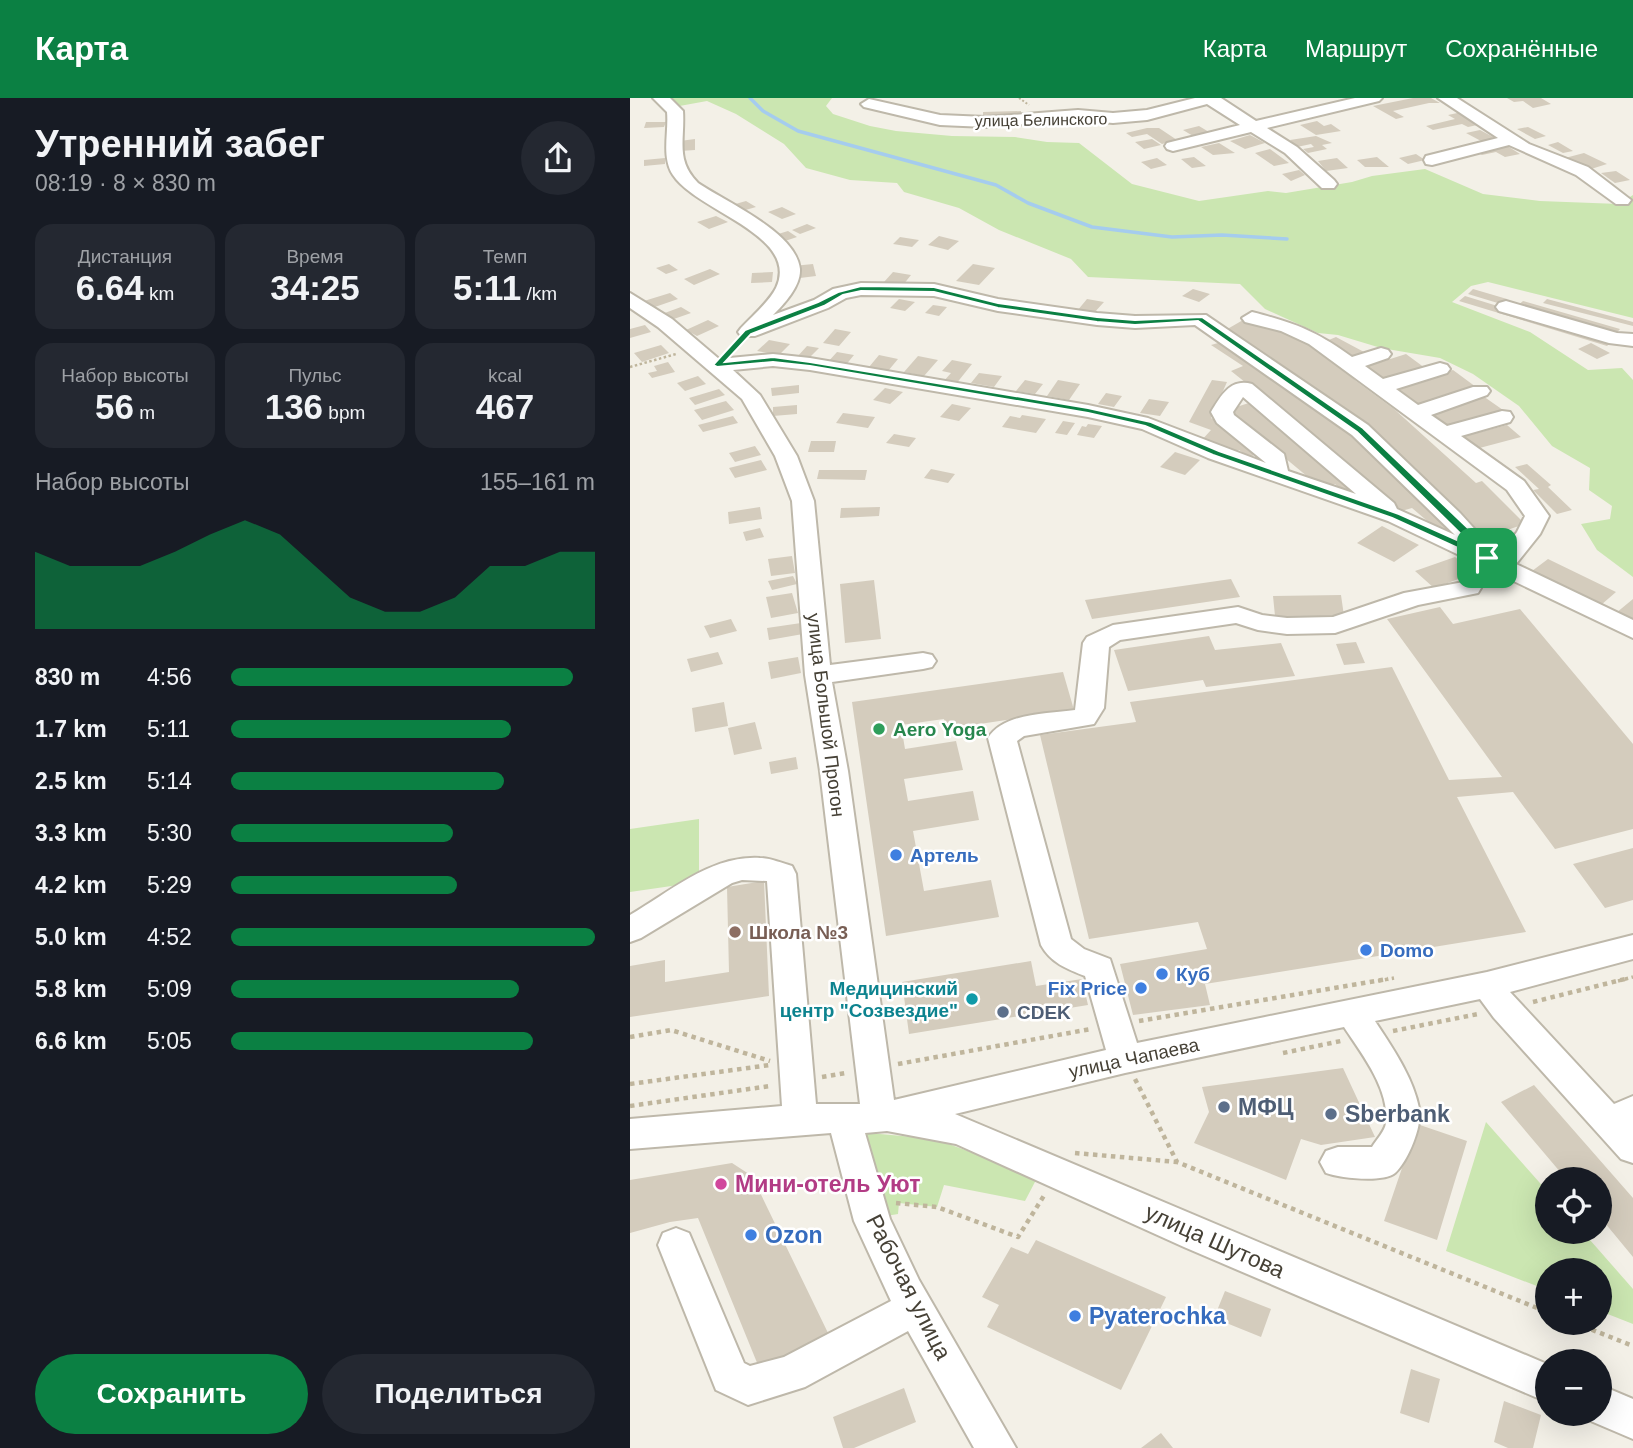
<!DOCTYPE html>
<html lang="ru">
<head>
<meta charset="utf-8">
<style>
  :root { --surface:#171b24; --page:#242831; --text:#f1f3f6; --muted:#9ea1a6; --accent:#0b8043 }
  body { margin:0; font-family:Arial,sans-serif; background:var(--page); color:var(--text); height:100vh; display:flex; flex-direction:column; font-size:26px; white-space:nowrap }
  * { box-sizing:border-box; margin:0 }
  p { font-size:23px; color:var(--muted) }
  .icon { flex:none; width:38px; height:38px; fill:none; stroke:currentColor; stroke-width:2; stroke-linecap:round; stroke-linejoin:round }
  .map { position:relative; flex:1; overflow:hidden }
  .drawer { display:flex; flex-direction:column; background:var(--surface); width:630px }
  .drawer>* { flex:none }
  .controls { position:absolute; left:905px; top:1069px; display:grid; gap:14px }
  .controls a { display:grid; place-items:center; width:77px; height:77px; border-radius:50%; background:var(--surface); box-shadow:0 7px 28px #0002; font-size:35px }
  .pin { position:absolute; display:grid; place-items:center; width:60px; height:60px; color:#fff; margin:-30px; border-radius:14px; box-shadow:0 4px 10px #0006 }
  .round { display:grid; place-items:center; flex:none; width:74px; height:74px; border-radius:37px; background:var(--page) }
  .headline { display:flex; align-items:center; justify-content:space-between; height:119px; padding:0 35px }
  h1 { font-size:38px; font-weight:700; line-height:52px }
  .stats { display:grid; grid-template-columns:repeat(3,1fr); gap:10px; height:119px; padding:7px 35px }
  .stats div { display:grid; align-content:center; border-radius:18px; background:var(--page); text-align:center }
  .stats b { font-size:35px; font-weight:700 }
  .stats small { font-size:19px; font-weight:400 }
  .stats p { font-size:19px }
  .chart { height:196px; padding:14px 35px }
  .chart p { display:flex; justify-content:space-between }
  .chart svg { width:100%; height:126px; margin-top:7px; fill:var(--accent); opacity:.7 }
  .action { display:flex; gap:14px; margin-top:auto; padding:14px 35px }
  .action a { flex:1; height:80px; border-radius:42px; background:var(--accent); color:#fff; font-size:28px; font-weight:700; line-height:80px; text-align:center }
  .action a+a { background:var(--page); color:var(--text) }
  ul { padding:0 35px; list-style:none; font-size:23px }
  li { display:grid; grid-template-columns:112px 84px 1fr; align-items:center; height:52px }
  li i { height:18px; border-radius:9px; background:var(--accent) }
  header { display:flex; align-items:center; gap:42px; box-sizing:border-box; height:98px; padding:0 35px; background:var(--accent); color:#fff }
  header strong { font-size:33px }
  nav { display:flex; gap:38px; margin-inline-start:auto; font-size:24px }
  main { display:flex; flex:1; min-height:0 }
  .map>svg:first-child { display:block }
  .green { fill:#cbe6b1 }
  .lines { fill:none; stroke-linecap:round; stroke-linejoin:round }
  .stream { stroke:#a5ccee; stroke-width:3.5 }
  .building { fill:#d4ccbd }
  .minor-casing { stroke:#beb8aa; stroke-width:4 }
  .path-far3 { stroke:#bfb59c; stroke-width:2; stroke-dasharray:2 2; stroke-linecap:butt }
  .path-far2 { stroke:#bfb59c; stroke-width:2.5; stroke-dasharray:2.5 2.5; stroke-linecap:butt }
  .path-far1 { stroke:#bfb59c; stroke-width:3.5; stroke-dasharray:3.5 3.5; stroke-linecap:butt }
  .path { stroke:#bfb59c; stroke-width:4.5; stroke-dasharray:4.5 4.5; stroke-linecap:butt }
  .minor { fill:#fff; fill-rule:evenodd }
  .route { fill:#0b8043; stroke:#fff; stroke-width:2; fill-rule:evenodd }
  .leisure-dot { fill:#2e9e5b; stroke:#fff; stroke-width:2.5 }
  .shop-dot { fill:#3f7fe0; stroke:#fff; stroke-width:2.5 }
  .education-dot { fill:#8d6e63; stroke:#fff; stroke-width:2.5 }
  .culture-dot { fill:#0f9aa8; stroke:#fff; stroke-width:2.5 }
  .service-dot { fill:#5c6f8a; stroke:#fff; stroke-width:2.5 }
  .hotel-dot { fill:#d1479c; stroke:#fff; stroke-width:2.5 }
  .labels { text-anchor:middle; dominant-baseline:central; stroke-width:5; stroke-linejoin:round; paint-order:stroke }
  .far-street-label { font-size:16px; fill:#464136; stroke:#fff }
  .street-label { font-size:19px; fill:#464136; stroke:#fff }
  .leisure-label { font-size:19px; font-weight:bold; fill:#27864d; stroke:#fff; text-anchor:start }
  .shop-label { font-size:19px; font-weight:bold; fill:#366cbe; stroke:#fff; text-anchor:start }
  .education-label { font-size:19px; font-weight:bold; fill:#785e54; stroke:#fff; text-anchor:start }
  .culture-label { font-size:19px; font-weight:bold; fill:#0d838f; stroke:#fff; text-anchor:end }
  .service-label { font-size:19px; font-weight:bold; fill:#4e5e75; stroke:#fff; text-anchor:start }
  .near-service-label { font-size:23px; font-weight:bold; fill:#4e5e75; stroke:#fff; text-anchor:start }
  .near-hotel-label { font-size:23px; font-weight:bold; fill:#b23c85; stroke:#fff; text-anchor:start }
  .near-shop-label { font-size:23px; font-weight:bold; fill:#366cbe; stroke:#fff; text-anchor:start }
  .near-street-label { font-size:23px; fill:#464136; stroke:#fff }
</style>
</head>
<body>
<header>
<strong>Карта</strong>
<nav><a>Карта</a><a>Маршрут</a><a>Сохранённые</a></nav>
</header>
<main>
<section class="drawer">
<div class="headline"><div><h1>Утренний забег</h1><p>08:19 · 8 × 830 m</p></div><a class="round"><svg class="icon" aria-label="share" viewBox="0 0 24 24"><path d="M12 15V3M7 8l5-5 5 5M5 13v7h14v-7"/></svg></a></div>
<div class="stats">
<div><p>Дистанция</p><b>6.64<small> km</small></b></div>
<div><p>Время</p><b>34:25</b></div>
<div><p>Темп</p><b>5:11<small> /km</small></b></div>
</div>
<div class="stats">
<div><p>Набор высоты</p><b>56<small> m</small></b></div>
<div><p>Пульс</p><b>136<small> bpm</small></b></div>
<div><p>kcal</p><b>467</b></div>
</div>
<div class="chart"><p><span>Набор высоты</span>155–161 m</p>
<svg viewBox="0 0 160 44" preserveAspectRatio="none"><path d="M0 44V17L10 22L20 22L30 22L40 17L50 11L60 6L70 11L80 22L90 33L100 38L110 38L120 33L130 22L140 22L150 17L160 17V44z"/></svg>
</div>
<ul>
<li><b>830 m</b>4:56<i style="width:94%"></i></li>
<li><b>1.7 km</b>5:11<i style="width:77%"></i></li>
<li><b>2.5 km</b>5:14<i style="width:75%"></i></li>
<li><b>3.3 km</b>5:30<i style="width:61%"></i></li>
<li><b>4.2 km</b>5:29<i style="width:62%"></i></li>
<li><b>5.0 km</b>4:52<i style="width:100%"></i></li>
<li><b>5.8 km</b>5:09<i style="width:79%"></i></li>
<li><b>6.6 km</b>5:05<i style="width:83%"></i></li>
</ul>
<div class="action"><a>Сохранить</a><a>Поделиться</a></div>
</section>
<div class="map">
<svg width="1003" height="1350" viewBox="0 0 1003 1350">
  <rect width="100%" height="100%" fill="#f3f0e7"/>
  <path class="green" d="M33 0H202L196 8 203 16 240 28 266 33 322 38 385 39 417 44 449 45 502 86 569 103 638 93 656 95 722 84 742 78 795 71 853 96 910 103 989 106 1003 97V220L858 184 841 188 822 204 900 234 958 272 992 270 1003 282V479L967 452 951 426 980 421 982 408 959 392 960 370 922 348 889 308 843 276 810 260 751 250 708 237 688 235 635 211 610 186 458 179 441 161 369 132 329 110 274 94 267 85 220 82 176 70 154 46 106 16 77 3 44 9Z
    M69 721V784L0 794V731Z
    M856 1024 917 1093V1134H953L1003 1191V1226L970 1213V1172H917V1192L816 1153Z
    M228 1034 305 1041 376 1067 406 1082 395 1103 314 1087 307 1109 269 1105 268 1116 250 1119Z"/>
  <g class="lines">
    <path class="stream" d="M120 0 133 13 168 33 366 87 398 105 462 129 542 139 592 137 657 141"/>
  </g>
  <path class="building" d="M783 0H801L810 5H799L763 13 774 19 766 21 743 8Z
    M877 0H911L921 6 903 10 893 3 884 4Z
    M391 13V17L353 18V14Z
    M832 14 852 26 838 29 832 26 803 32 796 28 825 21 818 17Z
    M687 23 694 28 701 26 711 33 686 37 670 27Z
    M16 24H36L34 29 14 30Z
    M569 28 579 34 563 38 553 32Z
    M898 29 916 38 905 41 887 31Z
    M517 30H529L547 42 532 46 517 36 502 39 496 35Z
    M850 32 865 40 851 43 836 35Z
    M620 37 635 45 615 51 600 43Z
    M686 38 702 45 692 47 697 51 678 55 673 51 684 49 681 46 667 49 660 42Z
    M65 41V52L50 53V43Z
    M522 41 531 47 514 51 505 44Z
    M878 44 884 48 879 49 890 56 875 59 866 54 852 57 843 52Z
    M928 44 943 53 933 55 918 47Z
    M589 45 605 55 583 57 571 49Z
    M640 51 659 65 644 68 625 55Z
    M954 55 977 66 961 71 935 60Z
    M786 56 795 62 778 66 769 60Z
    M564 59 576 68 562 70 551 61Z
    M747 59 759 69H735L727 62Z
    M35 60V66L14 68V62Z
    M527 60 537 67 521 71 511 64Z
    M707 60 718 70 696 73 688 63Z
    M669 72 675 77 661 83 652 76Z
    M986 73 1000 82 985 85 971 75Z
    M116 103 126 109 112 113 102 107Z
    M152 109 166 116 152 121 138 114Z
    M86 118 98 124 79 131 67 124Z
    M177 126 186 130 170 136 162 132Z
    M158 133 167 139 155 143 145 137Z
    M309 138 329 143 318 152 298 147Z
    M270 139 289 142 282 149 263 146Z
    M39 166 48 172 36 176 26 170Z
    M183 166 186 178 170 180 168 173 163 168Z
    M343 166 365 170 349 187 326 183Z
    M80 171 90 176 64 187 54 181Z
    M143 174 142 184 121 185 122 175Z
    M263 174 281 177 273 187 254 184Z
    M563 191 580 196 569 204 552 198Z
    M843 191 877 201 871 206 838 196Z
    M40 195 48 201 22 210 14 203Z
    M835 198 982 243 977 248 829 203Z
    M269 201 285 204 275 213 260 210Z
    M457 201 474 204 463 216 447 213Z
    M917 201 1003 224V228L913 205Z
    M893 203 990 231 984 238 886 209Z
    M303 207 317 209 309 218 295 215Z
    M51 209 61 215 41 222 32 216Z
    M78 222 89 228 67 238 56 232Z
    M613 222 647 230 694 253 726 283 764 311 846 385 852 383 895 426 874 433 881 441 861 448 739 329 695 297 594 233Z
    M15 227 21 234 0 240V231Z
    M205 231 221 234 209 248 193 245Z
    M706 239 734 254 722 259 694 244Z
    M139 242 160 246 149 257 127 253Z
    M595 243 720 335 826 430 817 433 802 427 782 410 768 414 692 345 601 273 613 268 581 247Z
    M961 245 980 255 967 261 948 251Z
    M31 247 39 255 12 264 4 255Z
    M177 248 189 250 178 261 167 259Z
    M207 254 224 257 215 268 197 265Z
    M776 256 795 270 751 283 732 270Z
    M249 257 268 261 258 273 239 269Z
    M288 258 308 262 294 278 274 274Z
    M322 262 342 266 326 286 313 284 321 275 312 273Z
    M38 264 45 274 22 280 18 275 27 273 24 268Z
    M823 272 846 289 786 309 763 292Z
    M349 275 372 278 364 289 341 285Z
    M68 278 76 286 55 293 47 285Z
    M395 282 413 286 405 296 386 293Z
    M428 282 450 286 439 302 417 298Z
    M582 282 597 284 581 320 620 343 631 355 619 359 609 352 605 356 571 343 581 332 559 324Z
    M169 287V295L142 298 141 290Z
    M255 290 273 294 260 306 243 302Z
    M89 291 95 297 65 307 59 300Z
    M476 295 492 298 484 309 468 306Z
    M853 298 873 312 818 331 798 317Z
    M519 301 539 304 530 318 510 315Z
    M96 303 104 312 72 322 64 312Z
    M625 303 740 398 718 397 705 386 697 389 684 384 597 312Z
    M322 306 341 310 329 323 310 319Z
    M167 307V316L143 318V309Z
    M213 315 245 319 238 330 206 325Z
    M392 317 416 321 406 335 372 329 380 318 390 320Z
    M103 318 108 325 73 334 68 327Z
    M433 323 445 325 437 337 425 335Z
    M458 326 472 328 464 340 447 337 452 328 456 329Z
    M877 327 891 339 842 352 828 340Z
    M264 336 286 340 279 349 256 345Z
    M181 343H206L204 354H178Z
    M125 348 131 357 105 364 99 355Z
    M545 354 570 362 555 377 530 369Z
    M131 362 137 372 105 380 99 370Z
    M897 366 921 387 918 389 942 412 927 416 903 392 909 391 885 369Z
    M301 371 325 376 318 385 294 380Z
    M189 372H237L235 382 187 381Z
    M130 409 132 421 99 426 98 414Z
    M250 409 249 418 210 420 211 410Z
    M752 428 789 447 764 464 727 445Z
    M130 430 134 439 116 443 113 434Z
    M162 458 165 475 141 478 138 461Z
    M825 459 845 475 804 490 785 473Z
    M918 461 986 494 971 507 902 473Z
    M163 478 167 486 142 492 138 483Z
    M601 481 610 499 462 521 455 502Z
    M244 482 251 541 215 545 210 486Z
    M162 495 168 515 141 520 136 499Z
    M711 497 714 518H645L643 498Z
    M1003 501V524L986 515Z
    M810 509 823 526 890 511 1003 646V731L925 751 883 694 827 699 896 834 575 886 580 907 503 917 490 866 577 851 568 824 459 841 410 637 506 624 500 604 762 569 819 682 872 679 757 521Z
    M101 521 107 533 80 540 74 528Z
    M171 525 173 536 139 542 137 530Z
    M579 538 585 552 651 545 665 578 576 589 573 582 498 593 484 552Z
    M726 544 735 565 714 567 706 546Z
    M88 554 93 566 61 574 57 561Z
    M168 559 171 575 141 581 138 564Z
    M433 574 444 612 316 631 314 621 271 627 275 651 326 643 333 672 274 681 278 703 343 693 349 722 283 733 294 793 361 782 369 819 256 838 222 604Z
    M94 604 98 628 65 634 62 610Z
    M125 624 132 651 104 657 98 630Z
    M166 659 168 671 141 676 139 664Z
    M1003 750V802L975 810 943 766Z
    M134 783 139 898 0 919V868L35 862V884L99 874 97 789Z
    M401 863 406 888 452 881 458 907 279 936 272 884Z
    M713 970 745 1039 691 1047 671 1041 656 1082 564 1045 579 1014 572 989Z
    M904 987 1003 1100V1159L970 1119V1082H937L871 1004Z
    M787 1026 837 1043 807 1142 754 1123Z
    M102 1065 122 1078 199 1237 130 1272 68 1120 40 1124 0 1135V1082Z
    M406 1142 536 1199 491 1292 357 1229 369 1207 352 1199 381 1149 398 1156Z
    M595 1193 641 1211 631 1239 584 1220Z
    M781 1271 810 1281 799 1325 770 1315Z
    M274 1290 286 1324 224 1350H213L203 1319Z
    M874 1303 911 1317 903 1350H878L864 1344Z
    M531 1335 543 1350H511Z"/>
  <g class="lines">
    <g class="minor-casing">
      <path id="minor" d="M23 0H40L53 13C55 42 45 62 68 85 96 104 166 134 170 171 171 188 154 206 143 217L184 202 203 191 231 185 304 186 368 201 467 215 505 218 576 217 738 327 830 415 860 448 862 455 868 458 887 434 895 418 877 392 679 246 651 233 615 224 612 220 622 214C665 225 686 233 722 259L751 250 758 252 761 256 758 260 735 268 753 281 810 265 817 267 820 271 817 275 766 291 788 307 843 289H857L860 293 857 297 801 317 817 328 872 313 880 314 883 319 880 324 831 338 894 383 919 418 910 436 886 466 1003 522V540L758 423 578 360 512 331 458 319 180 272 143 268 103 272 130 297 167 358 184 403 200 567 293 555 302 557 306 563 302 569 293 571 202 584 218 673 264 1002 476 952 455 878C437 871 421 865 411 847L358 640C374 614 419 616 445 612L453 545 457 539 483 527 608 509 632 517 657 520 703 519 774 495 839 483 848 485 851 490 848 495 788 507 705 535 657 536 628 532 606 525 490 542 479 549 474 610 464 626 394 638 387 643 441 841 454 851 480 861 507 945 857 874 1003 837V861L880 894 984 1006 1003 998V1065L991 1061 864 920 850 901 745 923C762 949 783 979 789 1010 793 1027 778 1063 765 1075 753 1085 709 1080 696 1075L690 1064 696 1053 708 1049H742C747 1041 755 1033 756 1025 760 991 731 955 714 929L495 975 325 1016 917 1266V1304L554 1149 326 1046 257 1033 235 1035 260 1121 289 1182 386 1350H344L278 1233 175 1289 118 1307 86 1292 28 1147 33 1135 46 1130 59 1135 114 1265 120 1268 154 1259 261 1203 224 1123 201 1035 0 1051V1021L152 1008 137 783 112 782 102 785 11 840 0 844V817C40 794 81 757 130 760 140 760 151 765 162 768L166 776 186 1006H230L190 673 175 577 162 403 145 358 112 301 28 229 0 210V195L42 221 89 261 143 256 180 260 458 307 518 320 636 365 587 325 581 314C591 298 600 280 622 286L764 405 767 411 825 437 722 337 565 227 505 230 467 227 368 213 304 198 231 197 216 200 198 210 125 238H111L108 234 111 230C122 218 139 204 146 190 171 137 66 113 43 77 31 59 39 34 37 14ZM613 299 726 396 658 373 654 356 604 317 603 314Z
        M565 0H591L626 23 725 0H752L749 3 637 30 667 49 704 82 707 86 704 90H692L655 55 621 34 543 53 537 51 535 48 537 45 610 27 577 6 517 22 483 25 448 22 356 29 310 27 234 9 231 6 239 1 310 17 356 19 448 12 483 15 517 12Z
        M808 0H827L899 46 958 69 1001 102 998 106H986L946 77 879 47 802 67 796 66 794 62 796 58 868 40Z
        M876 203 987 235 1003 236V248L979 245 869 213 866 209 869 205Z
        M970 1287 1003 1301V1341L956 1321 954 1316H970Z"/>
    </g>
    <path class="path-far3" d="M389 0 399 7"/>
    <path class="path-far2" d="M0 269 46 256"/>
    <path class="path-far1" d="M748 883 764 880
      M988 883 1003 879"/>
    <path class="path" d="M903 904 995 881
      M509 923 758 881
      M763 933 848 916
      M0 939 41 932 140 963
      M653 955 711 943
      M268 966 461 931
      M192 979 216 975
      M505 981 547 1064 917 1214
      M0 986 140 967
      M0 1008 140 988
      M445 1055 547 1064
      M266 1105 307 1109 388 1139 415 1096
      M945 1225 1003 1248"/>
    <use href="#minor" class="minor"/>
  </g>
  <path class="route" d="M231 188 304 189 368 205 467 219 505 222 572 219 733 330 840 432 862 460 854 462 762 420 583 357 515 328 458 315 180 268 143 264 87 269 83 267 115 232 188 204 208 194ZM231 193 304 194 368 210 467 224 505 227 568 223 727 334 845 450 769 416 589 353 521 324 458 310 180 264 143 259 95 264 121 236 194 208 213 197Z"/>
  <circle class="leisure-dot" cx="249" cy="631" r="7"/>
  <g class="shop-dot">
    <circle cx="266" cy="757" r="7"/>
    <circle cx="736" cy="852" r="7"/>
    <circle cx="532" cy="876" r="7"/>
    <circle cx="511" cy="890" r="7"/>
    <circle cx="121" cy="1137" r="7"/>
    <circle cx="445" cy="1218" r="7"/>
  </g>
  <circle class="education-dot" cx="105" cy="834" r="7"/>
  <circle class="culture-dot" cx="342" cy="901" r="7"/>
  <g class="service-dot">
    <circle cx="373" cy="914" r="7"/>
    <circle cx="594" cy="1009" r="7"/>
    <circle cx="701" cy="1016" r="7"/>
  </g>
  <circle class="hotel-dot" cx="91" cy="1086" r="7"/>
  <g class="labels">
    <g class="far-street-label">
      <text transform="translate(411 22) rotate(-1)">улица Белинского</text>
    </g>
    <g class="street-label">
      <text transform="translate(196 617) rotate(83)">улица Большой Прогон</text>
      <text transform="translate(504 960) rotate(-12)">улица Чапаева</text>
    </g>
    <g class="leisure-label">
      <text x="263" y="631">Aero Yoga</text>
    </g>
    <g class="shop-label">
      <text x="280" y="757">Артель</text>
      <text x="750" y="852">Domo</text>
      <text x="546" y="876">Куб</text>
      <text x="497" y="890" text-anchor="end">Fix Price</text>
    </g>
    <g class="education-label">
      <text x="119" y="834">Школа №3</text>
    </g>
    <g class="culture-label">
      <text x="328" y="890">Медицинский<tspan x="328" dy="22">центр "Созвездие"</tspan></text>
    </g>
    <g class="service-label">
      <text x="387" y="914">CDEK</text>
    </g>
    <g class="near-service-label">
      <text x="608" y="1009">МФЦ</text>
      <text x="715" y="1016">Sberbank</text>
    </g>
    <g class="near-hotel-label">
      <text x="105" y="1086">Мини-отель Уют</text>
    </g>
    <g class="near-shop-label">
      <text x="135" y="1137">Ozon</text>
      <text x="459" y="1218">Pyaterochka</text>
    </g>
    <g class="near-street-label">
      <text transform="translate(585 1143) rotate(24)">улица Шутова</text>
      <text transform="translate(279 1189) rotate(63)">Рабочая улица</text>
    </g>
  </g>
</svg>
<div class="controls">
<a><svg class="icon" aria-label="locate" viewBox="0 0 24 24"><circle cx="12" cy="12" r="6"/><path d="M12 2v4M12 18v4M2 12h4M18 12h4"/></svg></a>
<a>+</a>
<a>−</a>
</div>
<div class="pin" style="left:857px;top:460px;background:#1e9e55"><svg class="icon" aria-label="arrive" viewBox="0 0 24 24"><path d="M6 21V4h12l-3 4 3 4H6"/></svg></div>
</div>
</main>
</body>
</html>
